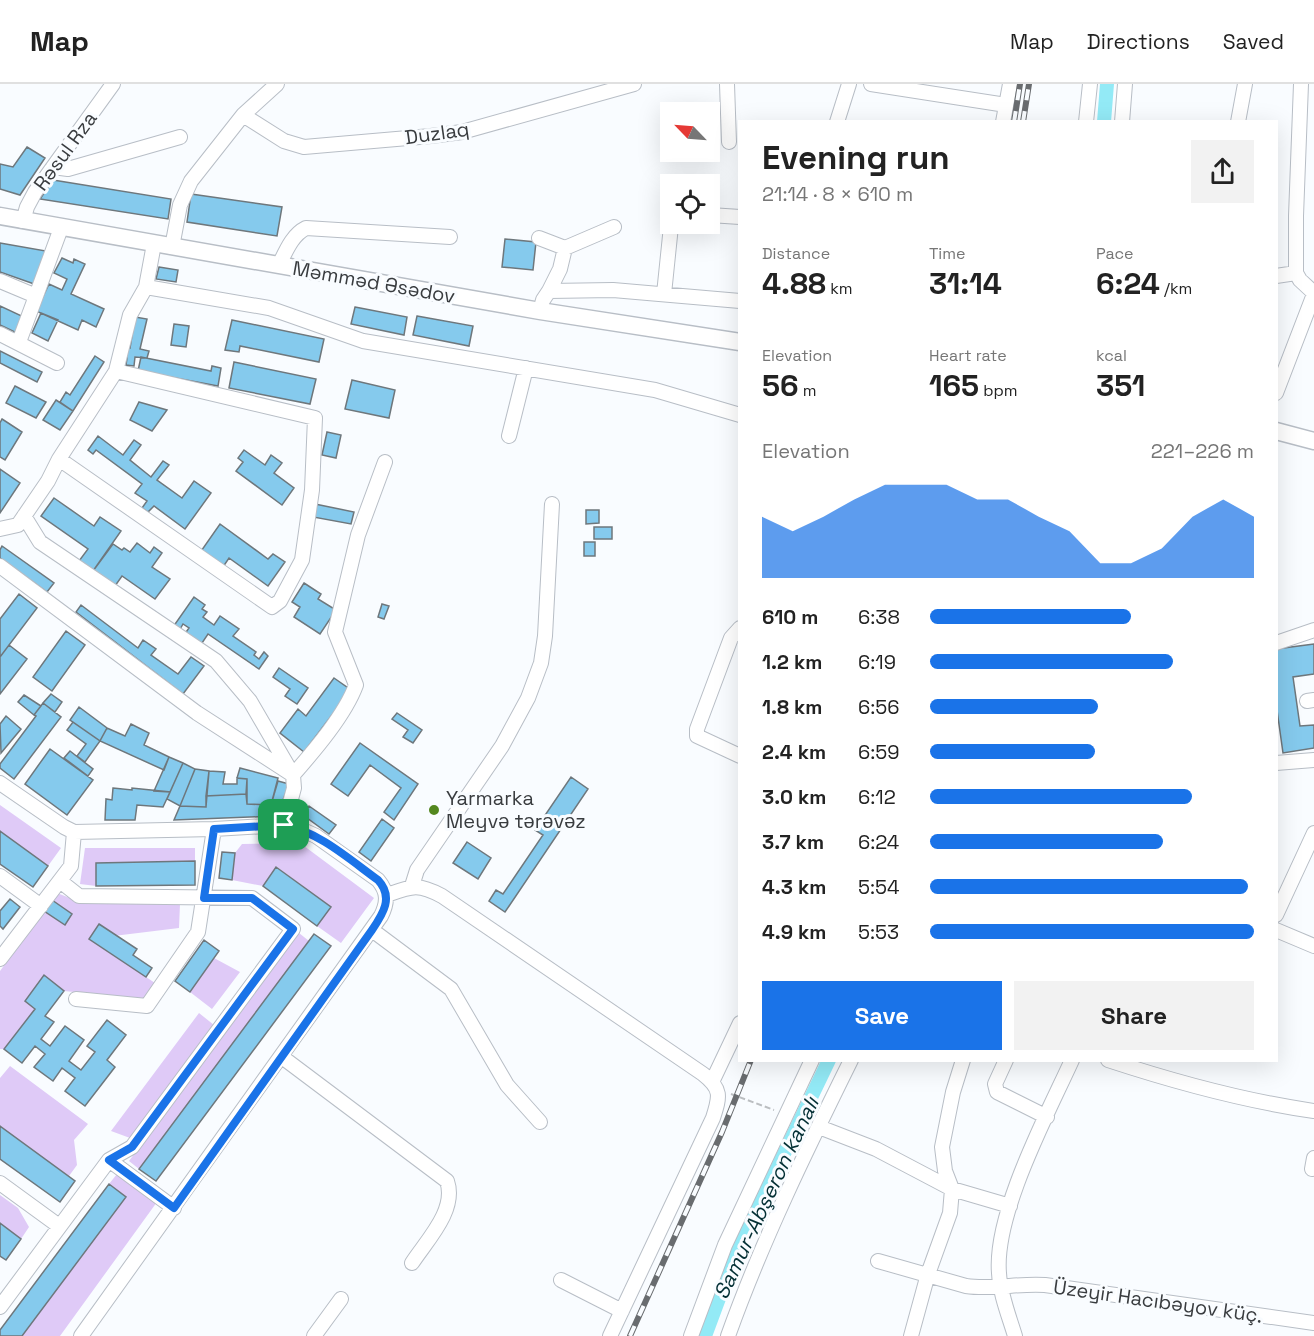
<!DOCTYPE html>
<html lang="en">
<head>
<meta charset="utf-8">
<style>
  :root { --surface:#fff; --page:#f2f2f2; --text:#222; --muted:#767676; --line:#e0e0e0; --accent:#1a73e8 }
  body { margin:0; font-family:"Space Grotesk",sans-serif; background:var(--page); color:var(--text); height:100vh; display:flex; flex-direction:column; font-size:22px; white-space:nowrap }
  * { box-sizing:border-box; margin:0 }
  p { font-size:20px; color:var(--muted) }
  .icon { flex:none; width:33px; height:33px; fill:none; stroke:currentColor; stroke-width:2; stroke-linecap:round; stroke-linejoin:round }
  .map { position:relative; flex:1; overflow:hidden }
  .panel { position:absolute; left:738px; top:36px; width:540px; height:942px; display:flex; flex-direction:column; background:var(--surface); border-radius:0px; box-shadow:0 6px 24px #0002 }
  .panel>* { flex:none }
  .needle { width:39px; rotate:295deg }
  .fabs { position:absolute; left:660px; top:18px; display:grid; gap:12px }
  .fabs a { display:grid; place-items:center; width:60px; height:60px; border-radius:0px; background:var(--surface); box-shadow:0 6px 24px #0002; font-size:30px }
  .pin { position:absolute; display:grid; place-items:center; width:51px; height:51px; color:#fff; margin:-26px; border-radius:12px; box-shadow:0 3px 9px #0006 }
  .round { display:grid; place-items:center; flex:none; width:63px; height:63px; border-radius:0px; background:var(--page) }
  .headline { display:flex; align-items:center; justify-content:space-between; height:102px; padding:0 24px }
  h1 { font-size:33px; font-weight:800; line-height:45px }
  .stats { display:grid; grid-template-columns:repeat(3,1fr); gap:9px; height:102px; padding:6px 24px }
  .stats div { display:grid; align-content:center }
  .stats b { font-size:30px; font-weight:800 }
  .stats small { font-size:16px; font-weight:400 }
  .stats p { font-size:16px }
  .chart { height:168px; padding:12px 24px }
  .chart p { display:flex; justify-content:space-between }
  .chart svg { width:100%; height:108px; margin-top:6px; fill:var(--accent); opacity:.7 }
  .primary-button { display:flex; gap:12px; margin-top:auto; padding:12px 24px }
  .primary-button a { flex:1; height:69px; border-radius:0px; background:var(--accent); color:#fff; font-size:24px; font-weight:800; line-height:69px; text-align:center }
  .primary-button a+a { background:var(--page); color:var(--text) }
  ul { padding:0 24px; list-style:none; font-size:20px }
  li { display:grid; grid-template-columns:96px 72px 1fr; align-items:center; height:45px }
  li i { height:15px; border-radius:8px; background:var(--accent) }
  header { display:flex; align-items:center; gap:36px; box-sizing:border-box; height:84px; padding:0 30px; background:var(--surface); border-bottom:2px solid var(--line) }
  header strong { font-size:28px }
  nav { display:flex; gap:33px; margin-inline-start:auto; font-size:21px }
  .map>svg:first-child { display:block }
  .green { fill:#dfcaf7 }
  .lines { fill:none; stroke-linecap:round; stroke-linejoin:round }
  .canal { stroke:#93eaf6; stroke-width:14 }
  .building { fill:#85caed; stroke:#6e777c; stroke-width:1.5 }
  .minor-casing { stroke:#b8bec6; stroke-width:16 }
  .major-casing { stroke:#b8bec6; stroke-width:19 }
  .path { stroke:#bbbec1; stroke-width:2; stroke-dasharray:6 3; stroke-linecap:butt }
  .minor { stroke:#fff; stroke-width:14 }
  .major { stroke:#fff; stroke-width:16 }
  .rail-casing { stroke:#696c6f; stroke-width:6 }
  .rail { stroke:#f9fcff; stroke-width:4; stroke-dasharray:11; stroke-linecap:butt }
  .route-casing { stroke:#fff; stroke-width:12 }
  .route { stroke:#1a73e8; stroke-width:8 }
  .poi-dot { fill:#53871e; stroke:#f9fcff; stroke-width:2 }
  .labels { text-anchor:middle; dominant-baseline:central; stroke-width:6; stroke-linejoin:round; paint-order:stroke }
  .street-label { font-size:20px; fill:#393c3f; stroke:#f9fcff }
  .poi-label { font-size:20px; fill:#393c3f; stroke:#f9fcff; text-anchor:start }
  .water-label { font-size:21px; font-style:italic; fill:#032f34; stroke:#f9fcff }
</style>
</head>
<body>
<header>
<strong>Map</strong>
<nav><a>Map</a><a>Directions</a><a>Saved</a></nav>
</header>
<div class="map">
<svg width="1314" height="1252" viewBox="0 0 1314 1252">
  <rect width="100%" height="100%" fill="#f9fcff"/>
  <path class="green" d="M0 721 61 764 48 782 0 747Z
    M300 759 374 814 341 859 317 842 331 823 277 783 263 802 232 796 235 769 242 760Z
    M85 764H195V777L97 779 96 802 80 800Z
    M57 809 80 818 180 820 179 844 89 855 155 899 145 915 64 907 44 891 25 917 35 925 4 965H0V887L44 827 65 841 72 830 52 816Z
    M299 849 309 857 139 1085 129 1077Z
    M214 874 240 888 212 925 190 908Z
    M199 929 214 941 130 1054 111 1047Z
    M10 982 88 1040 74 1056 77 1081 69 1092 0 1043V994Z
    M117 1090 157 1118 60 1252H22L123 1111 109 1100Z
    M0 1111 18 1124 29 1143 21 1155 0 1139Z"/>
  <g class="lines">
    <path class="canal" d="M1104 38 1107 0
      M705 1252 734 1174 829 976"/>
  </g>
  <path class="building" d="M27 63 45 74 20 111 0 105V80L13 83Z
    M53 96 171 115 168 135 40 115Z
    M191 110 282 123 277 152 187 138Z
    M505 155 536 158 533 186 502 183Z
    M0 159 46 167 37 201 0 188Z
    M62 174 73 179 74 175 85 180 71 210 104 225 96 243 82 236 78 246 36 227 49 200 62 206 67 195 54 189Z
    M159 183 178 186 176 198 156 195Z
    M0 222 26 234 19 250 0 241Z
    M355 223 407 233 404 251 351 240Z
    M41 229 58 236 48 257 32 249Z
    M417 232 473 242 469 262 413 251Z
    M135 233 147 235 140 265 149 267 147 274 135 273 134 282 126 281 127 274 125 273 127 263 130 264Z
    M232 236 324 255 319 278 240 262 239 268 225 266Z
    M174 240 189 242 186 263 171 261Z
    M0 267 42 288 37 298 0 279Z
    M95 272 104 278 73 327 60 318 66 308 70 311Z
    M141 273 211 287 212 282 221 284 218 302 138 287Z
    M234 278 316 295 310 320 229 304Z
    M352 296 395 306 389 334 345 325Z
    M15 302 46 318 36 334 6 319Z
    M56 316 73 327 60 346 43 336Z
    M139 318 167 326 152 347 130 336Z
    M2 335 22 348 5 376 0 373V339Z
    M327 348 341 351 336 374 322 371Z
    M98 352 123 371 134 356 141 361 130 376 151 393 163 377 169 381 157 396 182 414 194 397 211 409 185 445 154 422 148 428 142 424 147 417 135 409 142 400 96 366 93 370 88 366Z
    M244 366 265 381 271 371 282 379 274 389 294 404 282 421 236 387 243 378 238 374Z
    M0 385 20 399 0 429Z
    M54 414 94 442 100 433 121 447 93 487 79 477 88 465 41 432Z
    M315 420 354 428 351 440 313 433Z
    M586 426H599V439L586 440Z
    M220 440 268 475 273 470 285 478 268 502 229 474 221 486 199 470Z
    M594 443H612V455H594Z
    M584 458H595V472H584Z
    M137 459 150 469 154 463 162 469 152 483 170 495 155 515 122 492 115 502 93 487 113 460 122 466 124 464 130 468Z
    M2 462 54 499 47 508 0 474V466Z
    M304 499 321 510 318 515 336 526 320 550 294 533 300 523 292 518Z
    M19 510 37 524 0 573V535Z
    M194 513 205 521 202 525 207 528 203 533 214 541 220 532 239 545 233 552 256 568 254 571 259 575 264 568 268 572 259 585 208 550 200 562 184 551 189 544 183 540 179 547 173 543Z
    M382 520 389 522 384 535 378 533Z
    M81 521 138 564 143 556 156 565 151 571 178 590 191 573 204 582 183 610 76 528Z
    M66 547 85 561 52 607 33 593Z
    M1314 560V590L1293 593 1300 642 1314 641V664L1283 669 1276 619V565Z
    M9 561 27 575 0 610V573Z
    M279 584 308 604 297 620 285 612 290 605 273 593Z
    M334 594 351 606 304 668 280 649 298 625 306 632Z
    M51 610 62 618 55 628 43 619Z
    M24 611 41 622 34 631 18 618Z
    M43 619 61 633 14 695 0 684V680L36 632 34 631Z
    M79 623 107 644 100 657 70 636Z
    M397 629 422 646 413 659 403 653 408 646 392 635Z
    M6 632 21 645 1 669 0 640Z
    M73 638 100 657 85 678 77 672 86 660 67 646Z
    M131 640 149 649 144 661 169 673 164 686 100 657 107 644 125 652Z
    M360 659 418 700 394 736 384 728 401 704 370 681 348 712 331 700Z
    M50 665 93 696 67 731 25 700Z
    M70 667 93 685 88 692 64 674Z
    M169 673 183 679 170 708 154 707Z
    M183 679 195 685 180 722 167 715Z
    M240 684 278 694 271 721 247 720V695L237 694Z
    M195 685 209 687 206 723 180 722Z
    M209 687 225 688 223 700H237V694L247 695 246 710 206 712Z
    M571 693 588 705 505 828 489 817 496 806 503 810 543 751 535 746Z
    M278 697 289 700 277 732 174 736 180 722 206 723V712L246 710 247 720 271 721Z
    M113 704 132 706V704L170 708 163 723 137 721 135 736H105L106 715 112 716Z
    M309 722 336 741 329 750 303 731Z
    M382 735 394 744 371 777 359 768Z
    M0 747 48 782 33 803 0 780Z
    M467 758 491 774 478 795 453 779Z
    M222 768 235 769 232 796 219 794Z
    M195 777V801L96 802V779Z
    M276 783 331 823 317 842 263 802Z
    M10 815 20 823 3 845 0 842V827Z
    M52 816 72 830 65 841 44 827Z
    M99 840 137 865 133 871 152 884 146 893 89 855Z
    M314 850 331 862 156 1097 139 1085Z
    M204 856 219 867 190 908 175 897Z
    M44 891 64 907 45 932 54 938 41 955 50 962 65 942 84 956 69 977 81 986 95 968 87 962 107 936 126 951 107 976 115 983 85 1022 65 1007 75 994 62 984 53 997 34 983 45 970 35 962 22 979 4 965 35 925 25 917Z
    M0 1042 75 1097 60 1118 0 1075Z
    M109 1100 126 1113 22 1252H0V1246Z
    M0 1139 21 1155 6 1176 0 1172Z"/>
  <g class="lines">
    <g class="minor-casing">
      <path id="minor" d="M727 0 729 58
        M871 0 1006 21
        M1301 0 1296 132V189L1300 196 1314 209
        M243 31 284 57 304 63 431 52 462 48 634 0
        M837 38 849 0
        M1003 38 1010 0
        M1086 38 1090 0
        M1122 38 1125 0
        M1238 38 1245 0
        M53 83 68 85 180 53
        M710 131 740 133
        M23 137 27 123 35 108 113 0
        M539 154 565 164 614 143
        M172 163 180 121 191 97 243 31 277 0
        M279 181C286 167 292 151 306 144L450 153
        M1276 192 1296 189
        M0 197 36 212 61 144
        M146 203 269 224 363 257 655 306 740 331
        M549 207 560 185 565 164
        M664 210 671 142
        M540 227 543 216 549 207 613 206 740 217
        M0 250 57 279
        M19 258 36 212
        M1276 309 1314 210
        M509 352 526 284
        M59 375 272 523 280 517 302 476 312 406 315 334 116 287
        M24 432 40 458 216 577 250 617 293 691C314 667 345 631 356 601L335 548 358 451 385 378
        M0 445 18 441 48 397 59 375 116 287 130 231 146 203 154 160
        M0 482 197 629 293 691 294 704 284 741
        M740 544 731 554 697 645V652L740 672
        M1276 559 1314 546
        M1307 617 1314 616
        M1276 679 1314 676
        M0 699 64 743 74 748 214 745 284 741 296 743 316 752 378 796C388 808 388 818 381 832L81 1252
        M0 792 41 822
        M412 802 417 786 502 662 528 614 541 579 545 552 552 420
        M387 811C412 802 418 799 442 812L703 990C722 1005 720 1012 713 1034L610 1252
        M1276 831 1314 749
        M372 846 451 905 507 1001 540 1038
        M1276 846 1314 862
        M0 875 71 782 74 748
        M76 915 147 922 198 848 214 745
        M282 973 447 1097C457 1126 427 1156 412 1179
        M1006 976 995 1000 997 1008 1047 1033
        M1108 976C1175 998 1244 1017 1314 1027
        M712 998 740 939
        M819 1043 876 1065 952 1105 1010 1122
        M109 1076 174 1124
        M1312 1085 1314 1074
        M0 1099 59 1142
        M878 1177 966 1202C993 1206 1018 1199 1045 1201L1314 1239
        M561 1196 622 1227
        M0 1223 109 1076 132 1063 293 845 252 814 79 812 60 797
        M314 1252 341 1215
        M691 1252 725 1161 812 976
        M728 1252C762 1157 806 1067 851 976
        M911 1252 928 1190 950 1129 952 1105 945 1087 942 1063 953 1008 963 976
        M1015 1252C1009 1232 1000 1210 999 1189 994 1130 1047 1031 1072 976"/>
    </g>
    <g class="major-casing">
      <path id="major" d="M0 132 540 227 740 258
        M1276 347 1314 357"/>
    </g>
    <path class="path" d="M731 1010 774 1026"/>
    <use href="#minor" class="minor"/>
    <use href="#major" class="major"/>
    <g class="rail-casing">
      <path id="rail" d="M1014 38 1020 0
        M1023 38 1029 0
        M630 1252 722 1048 751 976"/>
    </g>
    <use href="#rail" class="rail"/>
  </g>
  <g class="lines">
    <g class="route-casing">
      <path id="route" d="M284 741C319 748 349 775 378 796 394 813 383 830 372 846L174 1124 109 1076 132 1063 293 845 252 814H204L214 745Z"/>
    </g>
    <use href="#route" class="route"/>
  </g>
  <circle class="poi-dot" cx="434" cy="726" r="6"/>
  <g class="labels">
    <g class="street-label">
      <text transform="translate(437 49) rotate(-8)">Duzlaq</text>
      <text transform="translate(65 67) rotate(-54)">Rəsul Rza</text>
      <text transform="translate(374 198) rotate(10)">Məmməd Əsədov</text>
      <text transform="translate(1158 1217) rotate(8)">Üzeyir Hacıbəyov küç.</text>
    </g>
    <g class="poi-label">
      <text x="446" y="714">Yarmarka<tspan x="446" dy="23">Meyvә tәrәvәz</tspan></text>
    </g>
    <g class="water-label">
      <text transform="translate(766 1114) rotate(-65)">Samur-Abşeron kanalı</text>
    </g>
  </g>
</svg>
<div class="fabs">
<a><svg class="needle" viewBox="-14 -14 28 28"><path d="M0-13l5 13h-10z" fill="#e53935"/><path d="M0 13l5-13h-10z" fill="#767676"/></svg></a>
<a><svg class="icon" aria-label="locate" viewBox="0 0 24 24"><circle cx="12" cy="12" r="6"/><path d="M12 2v4M12 18v4M2 12h4M18 12h4"/></svg></a>
</div>
<div class="pin" style="left:284px;top:741px;background:#1e9e55"><svg class="icon" aria-label="arrive" viewBox="0 0 24 24"><path d="M6 21V4h12l-3 4 3 4H6"/></svg></div>
<section class="panel">
<div class="headline"><div><h1>Evening run</h1><p>21:14 · 8 × 610 m</p></div><a class="round"><svg class="icon" aria-label="share" viewBox="0 0 24 24"><path d="M12 15V3M7 8l5-5 5 5M5 13v7h14v-7"/></svg></a></div>
<div class="stats">
<div><p>Distance</p><b>4.88<small> km</small></b></div>
<div><p>Time</p><b>31:14</b></div>
<div><p>Pace</p><b>6:24<small> /km</small></b></div>
</div>
<div class="stats">
<div><p>Elevation</p><b>56<small> m</small></b></div>
<div><p>Heart rate</p><b>165<small> bpm</small></b></div>
<div><p>kcal</p><b>351</b></div>
</div>
<div class="chart"><p><span>Elevation</span>221–226 m</p>
<svg viewBox="0 0 160 44" preserveAspectRatio="none"><path d="M0 44V19L10 25L20 19L30 12L40 6L50 6L60 6L70 12L80 12L90 19L100 25L110 38L120 38L130 32L140 19L150 12L160 19V44z"/></svg>
</div>
<ul>
<li><b>610 m</b>6:38<i style="width:62%"></i></li>
<li><b>1.2 km</b>6:19<i style="width:75%"></i></li>
<li><b>1.8 km</b>6:56<i style="width:52%"></i></li>
<li><b>2.4 km</b>6:59<i style="width:51%"></i></li>
<li><b>3.0 km</b>6:12<i style="width:81%"></i></li>
<li><b>3.7 km</b>6:24<i style="width:72%"></i></li>
<li><b>4.3 km</b>5:54<i style="width:98%"></i></li>
<li><b>4.9 km</b>5:53<i style="width:100%"></i></li>
</ul>
<div class="primary-button"><a>Save</a><a>Share</a></div>
</section>
</div>
</body>
</html>
